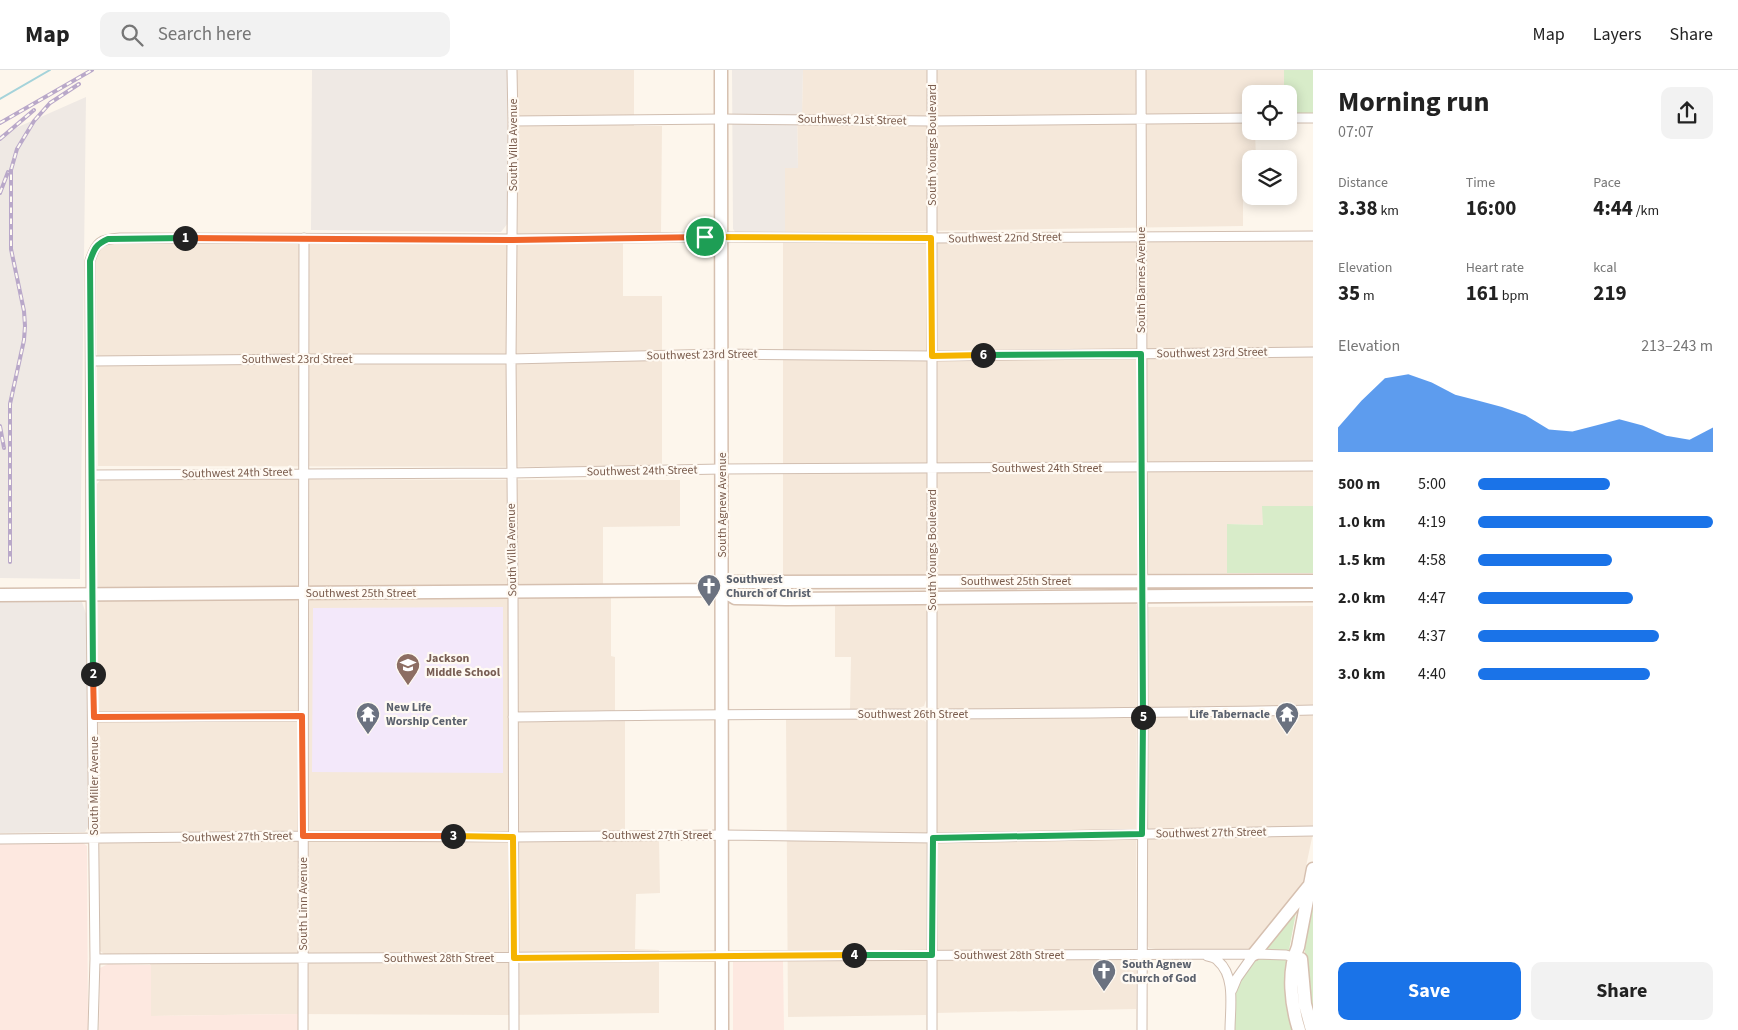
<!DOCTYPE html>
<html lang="en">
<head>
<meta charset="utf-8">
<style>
  :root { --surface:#fff; --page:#f2f2f2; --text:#222; --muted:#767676; --line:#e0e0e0; --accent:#1a73e8 }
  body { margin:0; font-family:"Source Sans 3",sans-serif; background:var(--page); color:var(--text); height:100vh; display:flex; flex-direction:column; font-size:19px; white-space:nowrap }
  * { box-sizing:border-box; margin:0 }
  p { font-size:16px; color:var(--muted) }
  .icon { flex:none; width:28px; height:28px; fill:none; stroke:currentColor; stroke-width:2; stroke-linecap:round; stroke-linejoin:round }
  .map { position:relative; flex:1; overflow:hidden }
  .details { display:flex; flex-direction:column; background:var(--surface); width:425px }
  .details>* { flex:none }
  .fabs { position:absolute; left:1242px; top:15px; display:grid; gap:10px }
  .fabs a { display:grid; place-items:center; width:55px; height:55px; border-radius:10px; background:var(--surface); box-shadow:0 2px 12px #0003; font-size:25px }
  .pin { position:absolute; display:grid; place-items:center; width:42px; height:42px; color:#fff; margin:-21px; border:2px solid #fff; border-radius:50%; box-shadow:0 1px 5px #0007 }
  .km { position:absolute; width:25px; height:25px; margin:-12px; border-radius:50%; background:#222; color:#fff; font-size:14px; line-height:25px; text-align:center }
  .round { display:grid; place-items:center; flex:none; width:52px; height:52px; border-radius:10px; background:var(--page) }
  .summary { display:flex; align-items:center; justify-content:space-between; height:85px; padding:0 25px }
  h1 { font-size:28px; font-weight:700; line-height:38px }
  .stats { display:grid; grid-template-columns:repeat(3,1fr); gap:8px; height:85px; padding:5px 25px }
  .stats div { display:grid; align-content:center }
  .stats b { font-size:21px; font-weight:700 }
  .stats small { font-size:14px; font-weight:400 }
  .stats p { font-size:14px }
  .chart { height:140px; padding:10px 25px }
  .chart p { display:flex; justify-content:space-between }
  .chart svg { width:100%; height:90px; margin-top:5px; fill:var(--accent); opacity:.7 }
  .primary-button { display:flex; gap:10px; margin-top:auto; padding:10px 25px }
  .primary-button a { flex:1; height:58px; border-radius:10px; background:var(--accent); color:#fff; font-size:20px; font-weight:700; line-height:58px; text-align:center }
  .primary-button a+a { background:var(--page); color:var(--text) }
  ul { padding:0 25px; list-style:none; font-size:16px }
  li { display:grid; grid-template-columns:80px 60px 1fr; align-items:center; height:38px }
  li i { height:12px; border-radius:6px; background:var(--accent) }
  header { display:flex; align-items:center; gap:30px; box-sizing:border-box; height:70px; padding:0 25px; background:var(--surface); border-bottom:1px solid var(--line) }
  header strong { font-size:24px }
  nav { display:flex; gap:28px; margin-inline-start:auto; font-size:18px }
  .search { width:350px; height:45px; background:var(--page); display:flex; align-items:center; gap:12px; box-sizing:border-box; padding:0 18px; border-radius:10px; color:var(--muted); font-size:19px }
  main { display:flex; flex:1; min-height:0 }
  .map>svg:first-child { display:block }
  .residential { fill:#f5e8da }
  .commercial { fill:#fde8e0 }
  .industrial { fill:#efe9e4 }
  .education { fill:#f3e8fa }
  .green { fill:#d8ecc9 }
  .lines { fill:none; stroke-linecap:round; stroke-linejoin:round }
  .stream { stroke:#a5d3da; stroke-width:2 }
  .street-casing { stroke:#d1beb0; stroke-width:11 }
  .secondary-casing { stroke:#d6c0b0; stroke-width:15 }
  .street { stroke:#fff; stroke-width:9 }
  .secondary { stroke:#fff; stroke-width:12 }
  .rail-casing { stroke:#b9a8c9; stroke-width:4 }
  .rail { stroke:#fffaf3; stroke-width:2; stroke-dasharray:5.5; stroke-linecap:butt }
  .split-1-casing { stroke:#fff; stroke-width:10 }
  .split-2-casing { stroke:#fff; stroke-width:10 }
  .split-3-casing { stroke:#fff; stroke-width:10 }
  .split-4-casing { stroke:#fff; stroke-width:10 }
  .split-5-casing { stroke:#fff; stroke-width:10 }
  .split-6-casing { stroke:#fff; stroke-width:10 }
  .split-7-casing { stroke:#fff; stroke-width:10 }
  .split-1 { stroke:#f0652b; stroke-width:6 }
  .split-2 { stroke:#22a559; stroke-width:6 }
  .split-3 { stroke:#f0652b; stroke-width:6 }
  .split-4 { stroke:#f5b400; stroke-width:6 }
  .split-5 { stroke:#22a559; stroke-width:6 }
  .split-6 { stroke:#22a559; stroke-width:6 }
  .split-7 { stroke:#f5b400; stroke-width:6 }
  .labels { text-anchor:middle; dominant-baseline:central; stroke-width:4.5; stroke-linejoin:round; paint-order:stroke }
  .street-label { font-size:12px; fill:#7a5c4d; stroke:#fffaf3 }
  .worship-label { font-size:12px; font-weight:bold; fill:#5b616d; stroke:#fffaf3; text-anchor:start }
  .education-label { font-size:12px; font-weight:bold; fill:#785e54; stroke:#fffaf3; text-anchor:start }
</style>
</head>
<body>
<header>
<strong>Map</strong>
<div class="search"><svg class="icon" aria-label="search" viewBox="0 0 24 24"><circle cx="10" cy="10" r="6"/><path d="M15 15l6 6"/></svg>Search here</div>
<nav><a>Map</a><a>Layers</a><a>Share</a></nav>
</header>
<main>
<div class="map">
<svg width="1313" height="960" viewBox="0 0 1313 960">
  <rect width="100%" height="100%" fill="#fdf6ec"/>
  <path class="residential" d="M517 0H634V56H662L661 163H623V226H662V397L98 396 96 190 98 179 105 174 118 171 518 172Z
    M803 0H1284V24H1251V61H1255L1256 89H1251V109H1243V156L785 163V98H798L797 42H802Z
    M1313 170V436H1263V455L1228 454 1227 503 783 507V171Z
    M101 409 680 410V456L603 457V524L611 525V586L615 587V650H625V770H659L660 823 636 824 635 879 659 880V943L507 945 296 944 151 946 150 884H104L99 880 98 875 97 414Z
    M835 531 925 532 927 535 926 630 924 636 918 638 850 639 851 587H835Z
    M1134 531 1137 535 1136 939 935 943 937 868V535L939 533Z
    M1313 536V763L1301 820 1250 879 1163 880 1149 878 1146 874 1147 537Z
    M786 648H917L922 649 926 652V945L788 947Z"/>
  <path class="commercial" d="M83 773 87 776 88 960H0V774Z
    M783 891 784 960H733V892Z
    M108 894 151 895V946L299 944V960H99L100 898Z"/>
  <path class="industrial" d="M312 0H507L508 153 501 162 311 160Z
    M732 0H803L802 42 797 43 798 98H785V163H736L733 159Z
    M86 27 80 509 0 508V65Z
    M0 532H82L86 544 88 757 85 762 0 763Z"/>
  <path class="education" d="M503 537V703L312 702 313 538Z"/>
  <path class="green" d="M1284 0H1313V44H1289V24H1284Z
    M1262 436H1313V503H1227V454L1263 455Z
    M1298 832 1289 880 1287 882H1259Z
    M1313 836V947L1305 899V874Z
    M1261 888H1283L1289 893 1295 960H1235V923L1238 913 1256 890Z"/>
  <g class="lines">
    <path class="stream" d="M0 29 50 0"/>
    <g class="street-casing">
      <path id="street" d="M512 0 513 53 511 289 513 521 514 960
        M932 0V960
        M1141 0 1143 644 1142 960
        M1289 48H1313
        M513 51 722 49 932 51 1251 48
        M92 291 304 289H511L721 284 932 286 1313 282
        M91 405 511 403 722 399 1313 396
        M94 647 303 646
        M513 647C779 642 1046 646 1313 640
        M0 769 303 766 513 767 722 765 933 768 1313 761
        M1207 886C1211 887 1216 888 1218 891 1236 906 1230 939 1230 960
        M95 889 1254 884 1286 885 1293 887
        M1232 920 1237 908 1254 884
        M93 960 95 889 91 524 90 191C96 172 100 169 120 168L513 169 722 167 931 168 1313 166
        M303 960 304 168"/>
    </g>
    <g class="secondary-casing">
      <path id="secondary" d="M721 0 722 960
        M722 520 734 512 1313 511
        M0 525 722 520 735 528 786 529 1313 525
        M1254 884 1309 816
        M1301 889 1305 934 1312 960
        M1299 960C1291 935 1287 901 1298 877L1313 799"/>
    </g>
    <use href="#street" class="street"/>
    <use href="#secondary" class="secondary"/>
    <g class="rail-casing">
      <path id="rail" d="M0 53 92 0
        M0 69 34 40
        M0 123 8 102
        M0 356 4 378
        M10 492V334L24 270 25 256 24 241 11 179V100L17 79 34 51 50 33 79 14"/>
    </g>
    <use href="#rail" class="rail"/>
  </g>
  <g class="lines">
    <g class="split-1-casing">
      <path id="split-1" d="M185 168 513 170 705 167"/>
    </g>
    <g class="split-2-casing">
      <path id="split-2" d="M93 604 90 191C94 179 96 174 108 169L185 168"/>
    </g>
    <g class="split-3-casing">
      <path id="split-3" d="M93 604 94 647 302 646 303 766H453"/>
    </g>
    <g class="split-4-casing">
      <path id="split-4" d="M453 766 513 767 514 888 854 885"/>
    </g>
    <g class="split-5-casing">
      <path id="split-5" d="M854 885H932L933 768 1142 764 1143 647"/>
    </g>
    <g class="split-6-casing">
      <path id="split-6" d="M983 285 1141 284 1143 647"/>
    </g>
    <g class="split-7-casing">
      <path id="split-7" d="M705 167 931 168 932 286 983 285"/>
    </g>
    <use href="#split-1" class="split-1"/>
    <use href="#split-2" class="split-2"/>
    <use href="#split-3" class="split-3"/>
    <use href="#split-4" class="split-4"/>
    <use href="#split-5" class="split-5"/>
    <use href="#split-6" class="split-6"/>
    <use href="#split-7" class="split-7"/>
  </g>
  <defs>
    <g id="church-pin" transform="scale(1.25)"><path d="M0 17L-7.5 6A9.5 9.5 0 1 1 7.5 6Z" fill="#6b7280" stroke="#fffaf3"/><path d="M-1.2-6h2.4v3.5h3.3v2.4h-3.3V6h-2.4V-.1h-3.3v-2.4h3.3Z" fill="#fff"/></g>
    <g id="school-pin" transform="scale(1.25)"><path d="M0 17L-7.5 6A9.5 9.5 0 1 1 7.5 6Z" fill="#8d6e63" stroke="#fffaf3"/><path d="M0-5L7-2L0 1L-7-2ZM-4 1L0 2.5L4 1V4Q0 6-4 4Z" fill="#fff"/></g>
    <g id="temple-pin" transform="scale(1.25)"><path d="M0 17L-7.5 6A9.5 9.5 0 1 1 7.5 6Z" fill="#6b7280" stroke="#fffaf3"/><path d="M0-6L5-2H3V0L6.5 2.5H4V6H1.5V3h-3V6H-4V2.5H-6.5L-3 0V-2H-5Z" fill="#fff"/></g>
  </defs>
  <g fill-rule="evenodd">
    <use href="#church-pin" x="709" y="516"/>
    <use href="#school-pin" x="408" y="595"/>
    <use href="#temple-pin" x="368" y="644"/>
    <use href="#temple-pin" x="1287" y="644"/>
    <use href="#church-pin" x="1104" y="901"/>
  </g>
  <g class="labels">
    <g class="street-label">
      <text transform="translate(852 50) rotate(1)">Southwest 21st Street</text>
      <text transform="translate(513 75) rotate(-90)">South Villa Avenue</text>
      <text transform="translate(932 75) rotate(-90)">South Youngs Boulevard</text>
      <text transform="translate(1005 168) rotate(-1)">Southwest 22nd Street</text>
      <text transform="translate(1141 210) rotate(-90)">South Barnes Avenue</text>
      <text transform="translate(1212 283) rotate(-1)">Southwest 23rd Street</text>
      <text transform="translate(702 285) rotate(-1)">Southwest 23rd Street</text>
      <text x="297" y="289">Southwest 23rd Street</text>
      <text x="1047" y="398">Southwest 24th Street</text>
      <text transform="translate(642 401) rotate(-1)">Southwest 24th Street</text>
      <text transform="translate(237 403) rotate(-1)">Southwest 24th Street</text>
      <text transform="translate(722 435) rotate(-90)">South Agnew Avenue</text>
      <text transform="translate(512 480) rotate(-91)">South Villa Avenue</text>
      <text transform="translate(932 480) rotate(-90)">South Youngs Boulevard</text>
      <text x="1016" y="511">Southwest 25th Street</text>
      <text x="361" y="523">Southwest 25th Street</text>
      <text x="913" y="644">Southwest 26th Street</text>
      <text transform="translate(94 716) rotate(-90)">South Miller Avenue</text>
      <text transform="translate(1211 763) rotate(-1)">Southwest 27th Street</text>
      <text x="657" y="765">Southwest 27th Street</text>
      <text transform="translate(237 767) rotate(-1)">Southwest 27th Street</text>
      <text transform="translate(303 834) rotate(-90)">South Linn Avenue</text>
      <text x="1009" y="885">Southwest 28th Street</text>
      <text x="439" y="888">Southwest 28th Street</text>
    </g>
    <g class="worship-label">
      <text x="726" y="509">Southwest<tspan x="726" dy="14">Church of Christ</tspan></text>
      <text x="386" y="637">New Life<tspan x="386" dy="14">Worship Center</tspan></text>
      <text x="1270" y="644" text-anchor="end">Life Tabernacle</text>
      <text x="1122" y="894">South Agnew<tspan x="1122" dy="14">Church of God</tspan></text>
    </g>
    <g class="education-label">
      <text x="426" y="588">Jackson<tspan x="426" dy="14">Middle School</tspan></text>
    </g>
  </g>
</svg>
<div class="fabs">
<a><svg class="icon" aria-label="locate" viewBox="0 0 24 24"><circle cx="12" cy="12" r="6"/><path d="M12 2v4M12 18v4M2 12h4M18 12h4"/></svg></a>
<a><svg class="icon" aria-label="layers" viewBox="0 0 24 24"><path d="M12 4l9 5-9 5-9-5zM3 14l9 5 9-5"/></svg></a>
</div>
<div class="pin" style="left:705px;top:167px;background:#1e9e55"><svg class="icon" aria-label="arrive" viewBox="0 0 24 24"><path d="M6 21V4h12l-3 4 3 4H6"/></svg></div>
<b class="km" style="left:185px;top:168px">1</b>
<b class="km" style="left:93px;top:604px">2</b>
<b class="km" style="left:453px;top:766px">3</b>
<b class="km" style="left:854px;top:885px">4</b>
<b class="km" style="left:1143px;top:647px">5</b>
<b class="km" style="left:983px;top:285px">6</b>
</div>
<section class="details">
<div class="summary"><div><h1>Morning run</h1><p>07:07</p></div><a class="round"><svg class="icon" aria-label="share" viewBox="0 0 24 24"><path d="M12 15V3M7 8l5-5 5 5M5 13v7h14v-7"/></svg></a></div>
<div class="stats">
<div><p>Distance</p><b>3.38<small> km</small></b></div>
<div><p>Time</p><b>16:00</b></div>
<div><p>Pace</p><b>4:44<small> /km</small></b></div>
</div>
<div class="stats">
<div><p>Elevation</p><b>35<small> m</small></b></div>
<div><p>Heart rate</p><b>161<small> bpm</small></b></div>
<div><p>kcal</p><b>219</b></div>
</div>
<div class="chart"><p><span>Elevation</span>213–243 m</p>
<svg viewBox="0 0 160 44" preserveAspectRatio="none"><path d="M0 44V32L10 19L20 8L30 6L40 10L50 16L60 19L70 22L80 26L90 33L100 34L110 31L120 28L130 31L140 36L150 38L160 32V44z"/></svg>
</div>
<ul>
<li><b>500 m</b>5:00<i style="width:56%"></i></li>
<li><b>1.0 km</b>4:19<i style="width:100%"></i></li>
<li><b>1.5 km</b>4:58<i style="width:57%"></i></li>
<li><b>2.0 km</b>4:47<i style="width:66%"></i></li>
<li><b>2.5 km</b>4:37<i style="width:77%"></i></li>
<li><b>3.0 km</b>4:40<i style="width:73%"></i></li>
</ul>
<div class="primary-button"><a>Save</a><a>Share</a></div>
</section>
</main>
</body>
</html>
